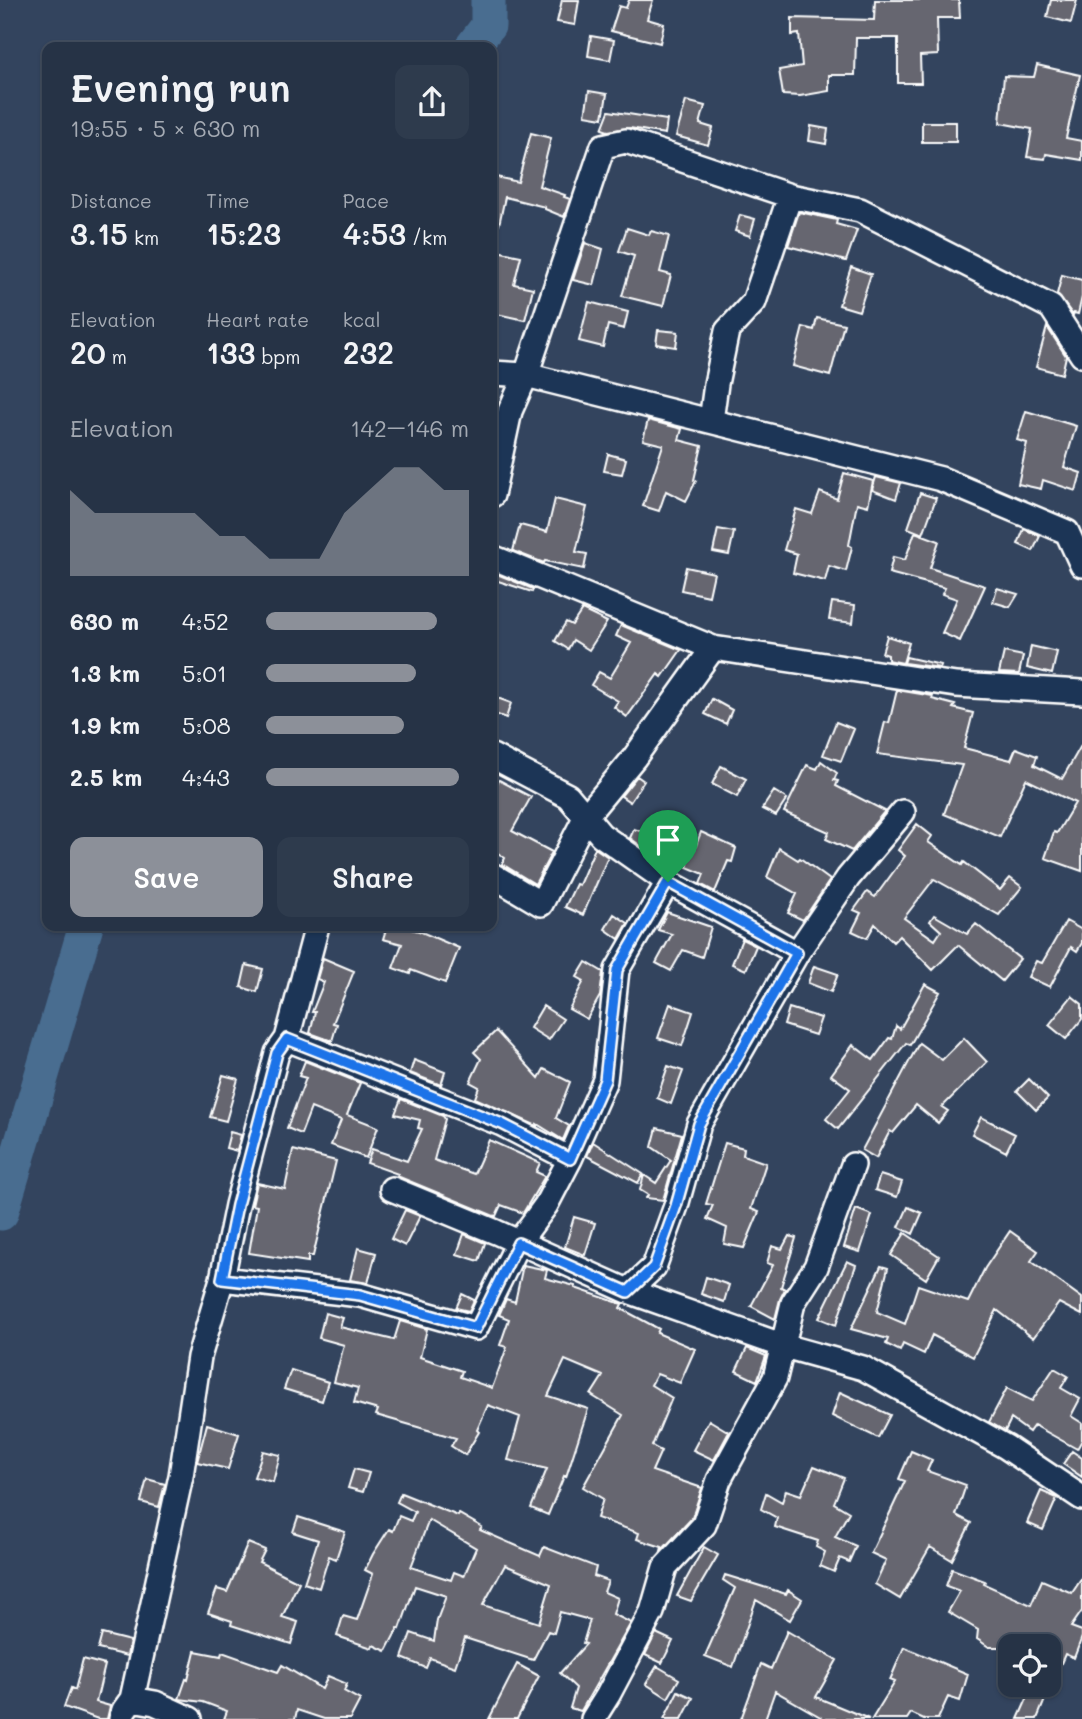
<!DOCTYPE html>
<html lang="en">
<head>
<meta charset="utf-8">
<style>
  :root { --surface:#263346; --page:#2e3b4d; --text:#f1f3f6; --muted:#a4aab3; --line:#424e5f; --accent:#8c9099 }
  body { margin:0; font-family:Mali,sans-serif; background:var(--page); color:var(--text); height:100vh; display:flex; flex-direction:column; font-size:26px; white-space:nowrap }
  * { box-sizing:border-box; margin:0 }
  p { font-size:23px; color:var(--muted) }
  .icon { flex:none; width:38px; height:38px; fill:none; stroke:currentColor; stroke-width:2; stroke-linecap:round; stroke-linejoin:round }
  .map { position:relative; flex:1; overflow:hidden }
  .drawer { position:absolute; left:42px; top:42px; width:455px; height:889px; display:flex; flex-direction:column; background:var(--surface); border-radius:14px; box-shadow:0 2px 5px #0004,0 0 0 2px var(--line) }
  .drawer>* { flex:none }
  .fabs { position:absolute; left:998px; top:1634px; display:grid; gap:14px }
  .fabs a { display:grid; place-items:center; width:63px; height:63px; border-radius:14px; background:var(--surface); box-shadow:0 2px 5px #0004,0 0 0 2px var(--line); font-size:35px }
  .pin { position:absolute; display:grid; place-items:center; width:60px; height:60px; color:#fff; margin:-72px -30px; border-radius:50% 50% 50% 0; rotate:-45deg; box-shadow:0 0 7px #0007 }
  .pin .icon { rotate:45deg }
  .round { display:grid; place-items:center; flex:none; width:74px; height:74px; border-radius:14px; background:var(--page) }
  .overview { display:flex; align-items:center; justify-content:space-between; height:119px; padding:0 28px }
  h1 { font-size:38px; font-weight:600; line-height:52px }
  .figures { display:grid; grid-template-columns:repeat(3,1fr); gap:10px; height:119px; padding:7px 28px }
  .figures div { display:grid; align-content:center }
  .figures b { font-size:30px; font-weight:600 }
  .figures small { font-size:19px; font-weight:400 }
  .figures p { font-size:19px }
  .chart { height:196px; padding:14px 28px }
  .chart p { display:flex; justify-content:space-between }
  .chart svg { width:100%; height:126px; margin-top:7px; fill:var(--accent); opacity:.7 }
  .button { display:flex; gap:14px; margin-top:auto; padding:14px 28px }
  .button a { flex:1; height:80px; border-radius:14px; background:var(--accent); color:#fff; font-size:28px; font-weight:600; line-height:80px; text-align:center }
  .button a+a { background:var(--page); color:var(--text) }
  ul { padding:0 28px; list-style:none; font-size:23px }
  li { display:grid; grid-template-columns:112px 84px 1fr; align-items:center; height:52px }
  li i { height:18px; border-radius:9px; background:var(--accent) }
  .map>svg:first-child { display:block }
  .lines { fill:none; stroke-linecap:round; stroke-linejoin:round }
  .river { stroke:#486d90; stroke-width:35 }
  .building { fill:#666670; stroke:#fff; stroke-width:2; fill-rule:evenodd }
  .street-casing { stroke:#fff; stroke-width:28 }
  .street { stroke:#1d3557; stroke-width:23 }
  .route-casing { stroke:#fff; stroke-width:14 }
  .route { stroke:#1a73e8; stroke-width:9 }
</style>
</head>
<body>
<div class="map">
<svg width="1082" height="1719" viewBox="0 0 1082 1719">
  <rect width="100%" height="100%" fill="#33445e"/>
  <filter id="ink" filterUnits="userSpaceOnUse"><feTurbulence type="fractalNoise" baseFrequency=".0143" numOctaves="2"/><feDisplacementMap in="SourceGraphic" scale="14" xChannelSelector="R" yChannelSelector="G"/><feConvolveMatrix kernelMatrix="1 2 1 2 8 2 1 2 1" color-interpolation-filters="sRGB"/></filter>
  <g filter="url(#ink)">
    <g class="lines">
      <path class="river" d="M472 47 488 26V0
        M1 1213 86 926"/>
    </g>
    <path class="building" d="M562 0H579L575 25 557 22Z
      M629 0H653L647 19 664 24 660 43 611 31 619 6 626 8Z
      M875 0H959L960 18H937L938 55 920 56 921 83H898V38H856L855 75H829V91L800 96 783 95 779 70 802 66 799 34 792 35V18L874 20Z
      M1051 0H1077L1071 23 1047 17Z
      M591 36 614 40 610 60 588 56Z
      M1037 65 1080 75 1066 138 1082 141V160L1046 154 1045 159 1027 157 1032 129 1000 123 1004 76 1034 77Z
      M589 91 607 94 603 118 585 115Z
      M686 101 705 106 700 124 713 128 708 145 676 136Z
      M609 111 667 120 665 134 630 128 608 131 602 129Z
      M922 122H956V142H922Z
      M811 126 828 129 826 144 809 141Z
      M531 133 551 138 539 186 565 195 564 197 570 199 564 217 545 209V207L505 197 499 225 492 224V176L518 182Z
      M799 212 837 220 836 224 857 230 846 261 788 246Z
      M740 215 755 219 750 236 735 231Z
      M627 228 649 235 651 231 669 236 660 272 671 275 663 306 622 296 634 256 619 251Z
      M585 243 603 249 594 285 573 280Z
      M492 250 521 256 514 284 533 288 525 320 492 313Z
      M851 267 871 274 859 311 839 305Z
      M1062 275 1082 280V297L1078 314 1074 313 1073 315 1057 294Z
      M589 302 628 312 624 329 608 325 603 347 579 341Z
      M817 318 844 324 830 376 793 366 803 327 814 330Z
      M1047 327 1066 356 1062 374 1036 367Z
      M658 330 678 332 676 347 656 344Z
      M1026 411 1076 426 1064 467 1081 473 1076 491 1043 480 1041 489 1018 484 1027 443 1017 440Z
      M648 420 682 429 679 440 702 446 694 480 696 481 686 501 666 491 659 511 643 506 663 445 643 440Z
      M608 454 626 459 622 474 604 471Z
      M844 473 873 481 868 506 857 503 849 545 852 547 846 571 829 566 825 581 793 573 797 554 784 550 796 509 812 514 820 492 837 499Z
      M876 477 901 483 896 499 872 490Z
      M920 493 936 498 923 534 908 528Z
      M555 499 587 507 576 552 587 554 584 569 545 561 544 563 513 551 520 525 547 532Z
      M718 529 734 532 729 555 713 552Z
      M1024 529 1040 536 1033 551 1018 544Z
      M915 532 939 541 930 568 985 586 960 641 942 633 957 599 942 594 945 588 889 573 893 557 905 560Z
      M686 567 714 573 709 596 681 590Z
      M492 572 533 589 532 592 492 579Z
      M997 588 1018 594 1010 607 993 602Z
      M832 602 855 605 853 623 829 620Z
      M582 610 607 622 589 650 573 640 568 649 555 641 566 622 572 625Z
      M621 625 681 650 662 677 658 674 627 717 614 707 618 701 591 685 599 672 610 678 631 643 616 636Z
      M887 636 909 643 903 663 888 660V655L882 653Z
      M1031 646 1057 652 1052 674 1027 668Z
      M1004 652 1023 656 1019 674 999 673Z
      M906 657 941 665 940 668 904 663Z
      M897 690 933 696 932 699 955 705 953 708 973 713 964 748 1011 760 1016 748 1037 756 1034 765 1062 779 1082 744V871L1045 858 1054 832 1057 833 1075 803 1026 779 1000 837 944 814 962 765 877 754 885 722 889 723Z
      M492 696 511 703 506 718 492 713Z
      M712 699 732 710 726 724 705 714Z
      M836 722 854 729 841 761 823 755Z
      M821 761 837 773 834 780 838 781 836 786 885 811 852 851 826 839 829 832 784 812 807 765 817 769Z
      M721 766 746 779 737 797 712 784Z
      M637 776 644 781 630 802 621 796Z
      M499 780 531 797 512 831 552 852 535 884 502 864 505 858 492 849V792Z
      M774 791 787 799 776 816 762 809Z
      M917 824 932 836 928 842 962 865 964 862 1000 890 1010 878 1022 887 999 915 934 879 904 918 935 940 941 931 930 921 934 915 967 934 976 924 1020 959 1002 981 958 945 933 970 899 936 893 942 875 924 867 938 852 931 861 913 854 910 867 892 875 897 905 856 898 850Z
      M634 829 669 840 660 855 648 851 630 838Z
      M701 832 736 848 732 862 728 861 715 892 700 884 704 874 687 867 688 864 680 861 685 845 695 848Z
      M595 848 608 857 583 915 565 907 576 884 579 885Z
      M779 848 798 860 800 858 830 880 803 920 788 913 797 894 767 877Z
      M667 912 711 927 702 957 683 950 671 971 656 963 672 934 658 930Z
      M614 914 628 923 619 939 605 929Z
      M1066 921 1082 930V943L1077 951 1071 947 1050 987 1028 977 1036 961 1042 963Z
      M387 926H398L419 931 459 948 445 983 411 970 410 974 393 968 402 944 383 939Z
      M742 939 756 946 746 970 732 964Z
      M323 958 354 971 333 1023 337 1024 332 1041 310 1033 315 1012H312L324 982 317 979Z
      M586 962 603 972 600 996 587 1019 569 1009 584 981 577 977Z
      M246 965 263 969 257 992 241 987Z
      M814 966 838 974 831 992 808 983Z
      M925 984 940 992 910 1045 906 1043 838 1129 826 1119 850 1089 831 1075 853 1045 873 1060 889 1038 892 1039 896 1026 900 1029Z
      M1072 996 1082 1004V1019L1066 1039 1049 1025Z
      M670 1004 693 1012 682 1046 658 1038Z
      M543 1006 563 1019 549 1040 530 1028Z
      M789 1008 821 1018 815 1035 784 1025Z
      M496 1031 539 1078 544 1069 570 1082 556 1118 569 1126 563 1140 537 1124V1126L475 1098 479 1087 470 1082 481 1059 474 1052Z
      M964 1038 987 1062 942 1107 948 1111 938 1123 916 1105 893 1133 890 1131 876 1158 862 1150 919 1043 942 1060Z
      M414 1060 445 1072 441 1085 410 1073Z
      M305 1061 360 1083 347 1115 378 1127 366 1158 331 1145 341 1120 311 1108 301 1134 287 1128 306 1078 299 1076Z
      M668 1066 683 1071 671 1104 657 1098Z
      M223 1075 238 1079 226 1121 210 1117Z
      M1029 1079 1048 1098 1036 1110 1017 1091Z
      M401 1099 443 1116 445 1119 434 1160 474 1174 489 1140 540 1163 536 1172 545 1176 523 1213 501 1205 496 1216H494L397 1176 398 1174 367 1163 372 1149 407 1161 422 1129 418 1128 420 1120 395 1114Z
      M981 1117 1015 1134 1006 1152 972 1134Z
      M657 1128 682 1134 663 1200 646 1198 648 1195 640 1190 644 1175 656 1183 671 1160 652 1147Z
      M230 1132 241 1135 237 1151 226 1148Z
      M593 1142 643 1174 638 1183 587 1156Z
      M725 1143 744 1148 743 1155 766 1163 751 1209 759 1212 744 1248 724 1244 727 1228 707 1219 713 1205 706 1204Z
      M293 1150 336 1161 313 1256H308V1262L249 1253 257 1206 252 1205 257 1183 285 1189Z
      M880 1175 902 1182 897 1197 875 1190Z
      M908 1207 922 1213 913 1234 899 1227Z
      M856 1209 872 1215 860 1252 844 1247Z
      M405 1210 420 1216 405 1246 391 1239Z
      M574 1217 595 1223 585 1255 565 1247Z
      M1010 1231 1038 1251 1031 1261 1082 1298V1315L1059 1303 1033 1338 997 1310 973 1357 932 1335 924 1354 903 1344 900 1351 886 1344 888 1339 851 1329 881 1266 888 1268 877 1312 905 1324 918 1285 968 1302 985 1268Z
      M905 1233 939 1256 926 1279 891 1255Z
      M464 1234 485 1243 479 1261 457 1254Z
      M789 1236 796 1238 781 1287 785 1289 780 1299 775 1319 751 1306 773 1265 767 1263 772 1246 782 1249Z
      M358 1248 376 1253 368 1283 350 1280Z
      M847 1261 856 1265 836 1325 819 1318Z
      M523 1265 547 1270 545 1278 575 1286V1288L622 1304 620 1308 659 1329 657 1333 695 1349 680 1383 657 1374 651 1385 672 1398 652 1446 661 1451 652 1471 702 1488 692 1518 661 1551 662 1547 637 1539 639 1533 597 1518 603 1499 583 1487 623 1415 591 1395 603 1376 565 1360 548 1396 588 1409 566 1477 564 1476 548 1515 531 1508 547 1469 508 1460 520 1417 488 1405 477 1430 479 1432 465 1455 451 1446 456 1438 376 1415 378 1410 354 1403 358 1388 334 1382 344 1345 319 1338 325 1313 343 1318 340 1327 394 1340 400 1321 427 1329 420 1357 462 1371 460 1377 492 1388 507 1347 500 1345 509 1319 499 1315 506 1299 515 1302Z
      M706 1277 729 1285 724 1302 701 1294Z
      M462 1294 474 1300 469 1311 456 1308Z
      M747 1348 766 1356 757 1381 736 1371Z
      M1054 1368 1068 1376 1061 1388 1080 1399 1071 1416 1082 1423V1440L1077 1449 1034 1425 1029 1432 1011 1419 1005 1431 989 1422 1007 1388 1032 1401Z
      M291 1370 328 1382 322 1401 284 1389Z
      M840 1392 890 1415 878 1438 832 1416Z
      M709 1420 729 1432 714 1460 693 1450Z
      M207 1424 239 1434 228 1469 197 1462Z
      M263 1451 280 1455 273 1482 254 1477Z
      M911 1451 932 1460 927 1471 966 1485 956 1515 971 1523 952 1560 930 1547 900 1599 875 1584 886 1560 871 1553 905 1481 899 1479Z
      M1072 1451 1082 1458V1477L1063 1464Z
      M814 1466 844 1478 834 1503 849 1512 835 1537 856 1546 849 1562 840 1558 834 1572 820 1566 825 1552 816 1547 818 1541 775 1527 777 1518 761 1509 766 1493 782 1502 786 1490 801 1495Z
      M354 1469 369 1473 363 1492 348 1488Z
      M147 1479 165 1484 159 1507 141 1502Z
      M1041 1491 1057 1498 1043 1530 1027 1523Z
      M401 1493 458 1516 459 1514 482 1527 480 1530 540 1556 544 1547 596 1567 594 1576 608 1581 604 1592 618 1598 613 1614 631 1623 581 1711 570 1708 576 1688 560 1673 586 1644 583 1643 590 1620 560 1612 554 1633 548 1631 533 1660 465 1638 455 1667 430 1658 426 1668 402 1658 411 1633 434 1641 437 1620 446 1596 415 1586 400 1629 398 1628 386 1651 373 1645 372 1648 337 1636 343 1616 357 1620 373 1574 365 1570 373 1554 389 1529 393 1531 399 1516 411 1521 415 1512 397 1502ZM429 1520 476 1548 464 1576 454 1572 451 1580 411 1567ZM505 1565 551 1584 539 1623 483 1605Z
      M298 1517 345 1532 336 1559 329 1556 319 1588 304 1583 318 1540 293 1532Z
      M248 1543 265 1550 259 1562 299 1582 282 1617 298 1622 291 1644 231 1625 232 1621 208 1613 217 1589 227 1592Z
      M704 1547 718 1555 691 1601 677 1596Z
      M952 1569 985 1581 984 1584 1031 1605 1042 1580 1072 1593 1082 1578V1611L1071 1627 1082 1631V1637L1074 1658 1065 1654 1048 1693V1647H989L977 1639 978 1630 948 1612 960 1591 946 1586Z
      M725 1575 786 1594 788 1590 802 1599 790 1620 756 1600 733 1667 705 1656 735 1588 723 1580Z
      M787 1631 837 1660 816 1697 869 1719H824L775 1691 765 1719H741L761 1664 771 1669Z
      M656 1633 673 1641 662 1663 645 1655Z
      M102 1634 130 1641 127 1656 98 1649Z
      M904 1647 968 1674 960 1701 948 1697 938 1719H924L911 1713 907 1719H872L895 1682 890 1680Z
      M195 1651 221 1656 222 1652 278 1672 282 1665 322 1689 328 1676 347 1684 344 1691 360 1700 350 1719H324L297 1710 295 1719H224L227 1711 203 1702 179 1699 186 1679 188 1680Z
      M83 1659 105 1665 96 1702 110 1706 107 1719H98L64 1707 71 1688 75 1690Z
      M517 1664 539 1676 517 1719H489Z
      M657 1666 679 1679 668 1698 646 1684Z
      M1031 1690 1047 1695 1037 1719H1018Z
      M678 1691 693 1698 682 1719H664Z"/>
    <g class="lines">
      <g class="street-casing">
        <path id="street" d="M492 373 526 375 941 479 1067 532 1082 565
          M711 421 716 384 727 331 754 302 790 196
          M492 495 510 411 526 375 603 146 626 141 790 196 860 210 1051 307 1082 355
          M492 557 713 648 956 685 1082 692
          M492 756 568 796 601 835 668 882 797 953
          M492 875 541 904 586 816 634 758 713 648
          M287 1039 502 1124 570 1159
          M392 1189 496 1232 628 1291 784 1346 863 1368 1006 1447 1082 1498
          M222 1279 360 1295 476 1328 518 1243 546 1205 570 1159 605 1080 617 970 668 882
          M628 1291 654 1267 676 1206 699 1124 797 953 848 878 903 812
          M132 1699 155 1703 190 1719
          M121 1719 124 1710 132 1699 181 1476 199 1357 222 1279 237 1205 277 1053 287 1039 317 926
          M593 1719 608 1695 652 1612 665 1567 704 1525 719 1480 775 1378 793 1303 816 1267 853 1165"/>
      </g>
      <use href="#street" class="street"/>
    </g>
  </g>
  <g class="lines" filter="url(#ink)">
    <g class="route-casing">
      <path id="route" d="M668 882 797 953 699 1124 676 1206 654 1267 628 1292 518 1243 476 1328 360 1295 222 1279 237 1205 277 1053 287 1039 502 1124 570 1159 605 1080 617 970Z"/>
    </g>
    <use href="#route" class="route"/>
  </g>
</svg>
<div class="fabs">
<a><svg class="icon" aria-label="locate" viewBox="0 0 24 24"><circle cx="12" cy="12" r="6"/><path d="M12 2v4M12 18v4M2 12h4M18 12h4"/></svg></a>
</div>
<div class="pin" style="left:668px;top:882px;background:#1e9e55"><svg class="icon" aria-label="arrive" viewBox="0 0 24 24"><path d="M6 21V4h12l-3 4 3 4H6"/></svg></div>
<section class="drawer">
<div class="overview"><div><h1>Evening run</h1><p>19:55 · 5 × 630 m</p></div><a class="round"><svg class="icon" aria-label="share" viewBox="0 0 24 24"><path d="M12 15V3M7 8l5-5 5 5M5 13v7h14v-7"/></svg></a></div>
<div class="figures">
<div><p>Distance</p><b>3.15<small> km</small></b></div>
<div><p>Time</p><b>15:23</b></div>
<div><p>Pace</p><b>4:53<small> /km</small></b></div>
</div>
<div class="figures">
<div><p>Elevation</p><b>20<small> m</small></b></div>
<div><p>Heart rate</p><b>133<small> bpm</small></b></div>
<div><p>kcal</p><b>232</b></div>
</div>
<div class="chart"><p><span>Elevation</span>142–146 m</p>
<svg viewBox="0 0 160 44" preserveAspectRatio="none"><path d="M0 44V14L10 22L20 22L30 22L40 22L50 22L60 30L70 30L80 38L90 38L100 38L110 22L120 14L130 6L140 6L150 14L160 14V44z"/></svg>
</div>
<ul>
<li><b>630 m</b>4:52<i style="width:84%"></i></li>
<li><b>1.3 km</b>5:01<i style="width:74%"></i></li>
<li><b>1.9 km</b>5:08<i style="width:68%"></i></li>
<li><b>2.5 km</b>4:43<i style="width:95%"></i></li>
</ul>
<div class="button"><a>Save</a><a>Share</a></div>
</section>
</div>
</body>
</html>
